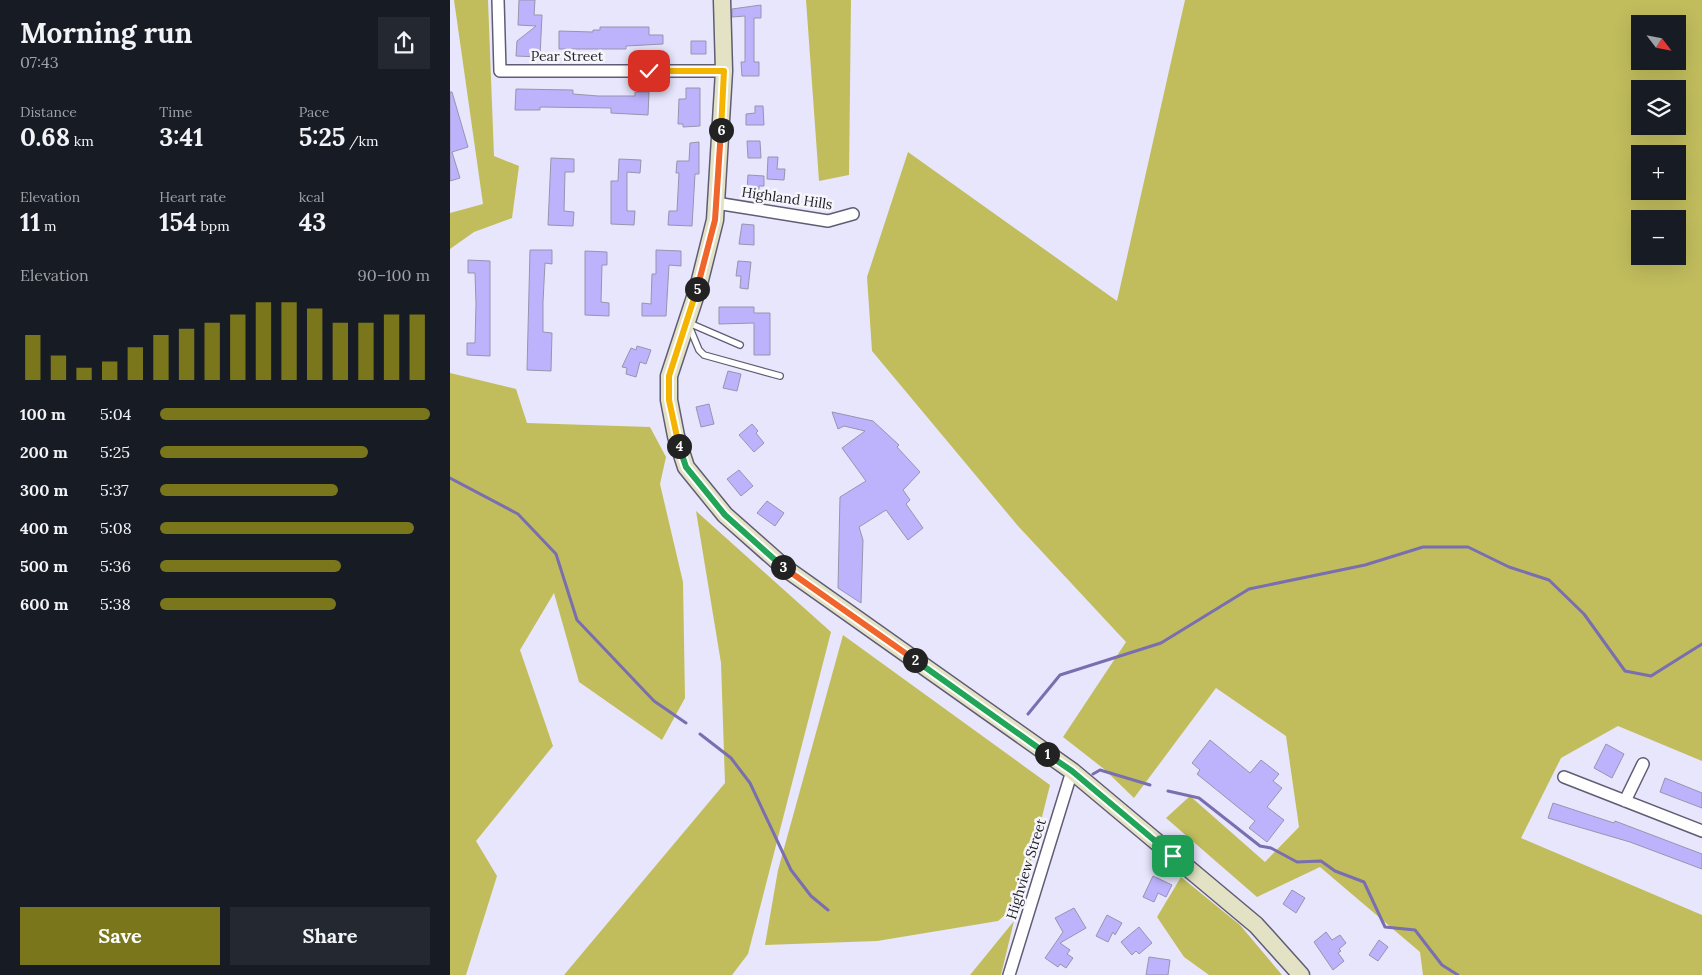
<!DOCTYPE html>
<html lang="en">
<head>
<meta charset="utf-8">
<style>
  :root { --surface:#171b24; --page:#242831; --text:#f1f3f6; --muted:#9ea1a6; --accent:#7a761b }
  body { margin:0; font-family:Lora,serif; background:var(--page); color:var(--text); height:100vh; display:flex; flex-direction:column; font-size:19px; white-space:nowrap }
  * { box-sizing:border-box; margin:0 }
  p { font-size:16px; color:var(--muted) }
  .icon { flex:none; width:28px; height:28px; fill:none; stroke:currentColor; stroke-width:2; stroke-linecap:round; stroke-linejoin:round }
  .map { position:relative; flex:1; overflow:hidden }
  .details { display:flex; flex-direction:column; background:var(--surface); width:450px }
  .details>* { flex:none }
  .needle { width:32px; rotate:122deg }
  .fabs { position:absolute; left:1181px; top:15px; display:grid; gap:10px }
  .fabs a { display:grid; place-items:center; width:55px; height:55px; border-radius:0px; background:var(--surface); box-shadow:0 5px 20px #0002; font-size:25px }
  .pin { position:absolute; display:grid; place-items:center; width:42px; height:42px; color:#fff; margin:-21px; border-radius:10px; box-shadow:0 2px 8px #0006 }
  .km { position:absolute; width:25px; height:25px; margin:-12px; border-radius:50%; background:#222; color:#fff; font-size:14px; line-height:25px; text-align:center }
  .round { display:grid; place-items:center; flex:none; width:52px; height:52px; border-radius:0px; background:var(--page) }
  .headline { display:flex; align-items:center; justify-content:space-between; height:85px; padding:0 20px }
  h1 { font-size:28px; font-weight:700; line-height:38px }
  .metrics { display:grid; grid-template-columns:repeat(3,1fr); gap:8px; height:85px; padding:5px 20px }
  .metrics div { display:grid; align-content:center }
  .metrics b { font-size:25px; font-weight:700 }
  .metrics small { font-size:14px; font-weight:400 }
  .metrics p { font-size:14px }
  .chart { height:140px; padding:10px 20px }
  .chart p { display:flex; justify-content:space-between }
  .chart svg { width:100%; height:90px; margin-top:5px; stroke:var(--accent); stroke-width:6 }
  .button { display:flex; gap:10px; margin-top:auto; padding:10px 20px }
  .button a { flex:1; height:58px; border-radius:0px; background:var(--accent); color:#fff; font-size:20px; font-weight:700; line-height:58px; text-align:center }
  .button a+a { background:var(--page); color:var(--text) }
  ul { padding:0 20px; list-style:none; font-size:16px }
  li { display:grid; grid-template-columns:80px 60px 1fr; align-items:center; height:38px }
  li i { height:12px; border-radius:6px; background:var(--accent) }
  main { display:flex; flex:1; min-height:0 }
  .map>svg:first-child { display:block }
  .green { fill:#c1bd5d; fill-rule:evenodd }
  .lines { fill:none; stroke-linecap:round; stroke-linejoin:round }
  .stream { stroke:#796eb0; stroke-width:3 }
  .building { fill:#bdb3fd; stroke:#9794ae }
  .service-casing { stroke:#5f5c74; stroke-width:8 }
  .minor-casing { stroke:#5f5c74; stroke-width:14 }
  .secondary-casing { stroke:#5f5c74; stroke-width:19 }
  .service { stroke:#fff; stroke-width:5.5 }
  .minor { stroke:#fff; stroke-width:11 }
  .secondary { stroke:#e4e2c5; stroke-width:16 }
  .split-1-casing { stroke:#fff; stroke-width:10 }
  .split-2-casing { stroke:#fff; stroke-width:10 }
  .split-3-casing { stroke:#fff; stroke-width:10 }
  .split-4-casing { stroke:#fff; stroke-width:10 }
  .split-5-casing { stroke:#fff; stroke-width:10 }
  .split-6-casing { stroke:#fff; stroke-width:10 }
  .split-7-casing { stroke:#fff; stroke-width:10 }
  .split-1 { stroke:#22a559; stroke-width:6 }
  .split-2 { stroke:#22a559; stroke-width:6 }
  .split-3 { stroke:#f0652b; stroke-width:6 }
  .split-4 { stroke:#22a559; stroke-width:6 }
  .split-5 { stroke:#f5b400; stroke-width:6 }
  .split-6 { stroke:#f0652b; stroke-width:6 }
  .split-7 { stroke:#f5b400; stroke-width:6 }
  .labels { text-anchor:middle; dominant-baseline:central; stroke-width:5; stroke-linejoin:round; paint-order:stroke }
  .street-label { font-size:14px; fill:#1f1e27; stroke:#f6f5fb }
</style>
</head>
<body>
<main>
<section class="details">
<div class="headline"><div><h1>Morning run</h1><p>07:43</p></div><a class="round"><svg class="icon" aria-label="share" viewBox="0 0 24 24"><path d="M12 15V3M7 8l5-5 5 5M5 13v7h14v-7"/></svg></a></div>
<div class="metrics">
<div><p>Distance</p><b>0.68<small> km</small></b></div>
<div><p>Time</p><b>3:41</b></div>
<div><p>Pace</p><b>5:25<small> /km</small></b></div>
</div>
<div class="metrics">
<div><p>Elevation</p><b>11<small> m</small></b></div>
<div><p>Heart rate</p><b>154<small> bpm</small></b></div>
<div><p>kcal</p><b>43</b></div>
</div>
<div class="chart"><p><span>Elevation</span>90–100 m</p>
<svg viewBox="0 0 160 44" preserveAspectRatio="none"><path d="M5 44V22M15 44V32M25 44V38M35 44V35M45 44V28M55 44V22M65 44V19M75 44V16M85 44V12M95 44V6M105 44V6M115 44V9M125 44V16M135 44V16M145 44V12M155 44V12"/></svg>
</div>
<ul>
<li><b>100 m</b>5:04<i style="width:100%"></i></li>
<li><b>200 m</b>5:25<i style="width:77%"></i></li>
<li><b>300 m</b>5:37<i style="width:66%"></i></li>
<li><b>400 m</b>5:08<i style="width:94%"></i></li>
<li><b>500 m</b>5:36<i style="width:67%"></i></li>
<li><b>600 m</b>5:38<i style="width:65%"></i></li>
</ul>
<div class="button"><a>Save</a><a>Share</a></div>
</section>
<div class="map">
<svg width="1252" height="975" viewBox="0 0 1252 975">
  <rect width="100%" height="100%" fill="#e8e6fc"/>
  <path class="green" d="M4 0H38L44 156 69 166 62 218 24 232 0 249V213L33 204Z
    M356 0H401L399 175 369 181Z
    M735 0H1252V761L1168 726 1111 758 1071 838 1252 915V975H973L970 952 870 867 807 897 716 818 740 796 815 862 849 827 836 736 766 688 684 798 654 769 613 737 676 642 568 526 422 351 417 277 458 152 667 301ZM1190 24H1228V61H1190ZM1190 89H1228V126H1190ZM1190 154H1228V191H1190ZM1190 219H1228V256H1190Z
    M0 373 66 389 77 423 200 427 216 457 210 484 233 582 235 698 212 740 129 682 104 593 70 650 103 746 26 841 47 876 16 975H0Z
    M246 511 381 632 298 954 282 975H114L275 783 271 663Z
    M393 635 600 785 571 901 548 921 427 941 315 945 328 870Z
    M731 877 790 925 832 975H759L734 957 707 917Z
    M564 921 551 975H520Z"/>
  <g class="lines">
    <path class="stream" d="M0 478 68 514 106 554 127 620 204 701 236 723
      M578 714 610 675 711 643 799 589 915 565 973 547H1018L1059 567 1099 580 1134 614 1175 671 1201 676 1252 644
      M250 734 281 758 300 783 341 870 361 896 378 910
      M643 774 650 770 700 785
      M718 791 749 798 810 846 821 848 847 862 871 861 885 871 914 882 935 927 965 930 992 965 1008 975"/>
  </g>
  <path class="building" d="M69 0H85L84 15H92L90 57 66 56 67 41 86 26 68 25Z
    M311 5V18H304V62H309V76H292L291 62H295V16L282 17V9Z
    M150 27H199V35H213V44L176 46V49H109V31L143 32V30H150Z
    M241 41H256V54H241Z
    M236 88H250V126L233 127V124H228L229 99H236Z
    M66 89 123 90V94L148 96H185V92H199L198 115 161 113V108L90 107V110H65Z
    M0 92H2L18 147 2 152 10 178 0 181Z
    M305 106H313L314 125H296V114L305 113Z
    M297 141H310L311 158H298Z
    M249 142V174H245L242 226 218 225 219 211H227L229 173H226L227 161H239L240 143Z
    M318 157H328L327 169H335L334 180 317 179Z
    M101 158 124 159V172H115L114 211 124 212 123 226 98 225Z
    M169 159 191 160 190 173 177 172V211H185L184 225 161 224V181H168Z
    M298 175 314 176V186H309V190H297Z
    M292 224 304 225V245L289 244Z
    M80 250H102V264L95 263 93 302V332L102 333 101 371 77 370Z
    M206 250 231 251V266L219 265 216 316H192V303L201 304 202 274H206Z
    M135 251 157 252V265H152L151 302 159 303V316L135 315Z
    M18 260 40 261V356L17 355V343H25L26 304 25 273H18Z
    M288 261 301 262 298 289 290 288 291 276H286Z
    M269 307H304V313H320V355H304V323L269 324Z
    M187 346 201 350 196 364 190 362 186 377 176 374 177 368 172 367 181 348 186 350Z
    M278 371 291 374 287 391 273 388Z
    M259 404 264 424 251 427 246 407Z
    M382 412 423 421 449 445 447 447 470 472 453 490 460 500 456 504 473 528 458 540 436 510 409 527 413 540 411 603 388 588 390 497 416 481 392 448 415 431 394 426 388 429Z
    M302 424 308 431 306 433 314 443 304 452 289 435Z
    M289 470 303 486 291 496 277 479Z
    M317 501 334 513 325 526 307 513Z
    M760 740 800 773 811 760 829 774 823 781 832 788 817 807 834 820 817 842 799 828 805 821 747 774 750 770 742 763Z
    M1156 744 1174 754 1162 778 1144 768Z
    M1215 778 1252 793V808L1210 792Z
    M1103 803 1164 823 1165 821 1252 854V869L1180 842 1098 818Z
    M703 876 722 885 716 897 708 893 704 902 693 897Z
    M842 890 855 898 846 913 833 904Z
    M624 908 636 928 610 943 620 950 617 954 623 958 616 968 610 964 608 967 595 958 613 932 605 918Z
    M657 915 672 923 665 935 663 932 658 942 646 936Z
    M689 927 702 943 689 954 686 951 682 955 671 942Z
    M876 932 882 940 890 935 896 943 889 949 891 951 888 953 894 961 883 970 864 942Z
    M929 940 938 947 928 961 919 955Z
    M699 957 720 960 718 975H696Z"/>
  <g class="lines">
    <g class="service-casing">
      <path id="service" d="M239 323 290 345
        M239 326 249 350 254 355 330 376"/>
    </g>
    <g class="minor-casing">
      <path id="minor" d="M48 0 50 71H274
        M266 203 378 221 403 214
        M1114 777 1252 831
        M1175 801 1193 764
        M559 975 622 771"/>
    </g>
    <g class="secondary-casing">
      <path id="secondary" d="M272 0 274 71 265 220 248 288 219 376V400L226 436 236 467 275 515 335 568 622 771 806 925 851 975"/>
    </g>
    <use href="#service" class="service"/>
    <use href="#minor" class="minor"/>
    <use href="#secondary" class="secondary"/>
  </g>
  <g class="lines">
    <g class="split-1-casing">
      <path id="split-1" d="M597 754 622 771 723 856"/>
    </g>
    <g class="split-2-casing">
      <path id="split-2" d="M465 660 597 754"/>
    </g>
    <g class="split-3-casing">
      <path id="split-3" d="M333 567 465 660"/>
    </g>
    <g class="split-4-casing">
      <path id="split-4" d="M229 446 236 467 275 515 333 567"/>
    </g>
    <g class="split-5-casing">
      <path id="split-5" d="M229 446 219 400V376L247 289"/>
    </g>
    <g class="split-6-casing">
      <path id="split-6" d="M247 289 265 220 271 130"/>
    </g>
    <g class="split-7-casing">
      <path id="split-7" d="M199 71H274L271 130"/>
    </g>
    <use href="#split-1" class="split-1"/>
    <use href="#split-2" class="split-2"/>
    <use href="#split-3" class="split-3"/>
    <use href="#split-4" class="split-4"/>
    <use href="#split-5" class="split-5"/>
    <use href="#split-6" class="split-6"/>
    <use href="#split-7" class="split-7"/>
  </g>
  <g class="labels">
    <g class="street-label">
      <text x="117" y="56">Pear Street</text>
      <text transform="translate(337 198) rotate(8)">Highland Hills</text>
      <text transform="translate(576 869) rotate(-73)">Highview Street</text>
    </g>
  </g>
</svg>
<div class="fabs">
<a><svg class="needle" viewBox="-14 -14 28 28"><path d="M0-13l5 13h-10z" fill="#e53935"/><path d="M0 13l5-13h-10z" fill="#9ea1a6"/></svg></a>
<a><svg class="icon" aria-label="layers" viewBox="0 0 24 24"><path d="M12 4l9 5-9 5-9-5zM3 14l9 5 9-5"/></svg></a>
<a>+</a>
<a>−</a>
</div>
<div class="pin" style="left:723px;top:856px;background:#1e9e55"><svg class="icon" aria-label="arrive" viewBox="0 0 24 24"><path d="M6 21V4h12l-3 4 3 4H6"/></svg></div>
<div class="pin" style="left:199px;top:71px;background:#d93025"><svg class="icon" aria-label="check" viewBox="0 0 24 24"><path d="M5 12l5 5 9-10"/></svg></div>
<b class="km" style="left:597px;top:754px">1</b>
<b class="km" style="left:465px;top:660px">2</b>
<b class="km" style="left:333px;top:567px">3</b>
<b class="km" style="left:229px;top:446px">4</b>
<b class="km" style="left:247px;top:289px">5</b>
<b class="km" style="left:271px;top:130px">6</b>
</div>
</main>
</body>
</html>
